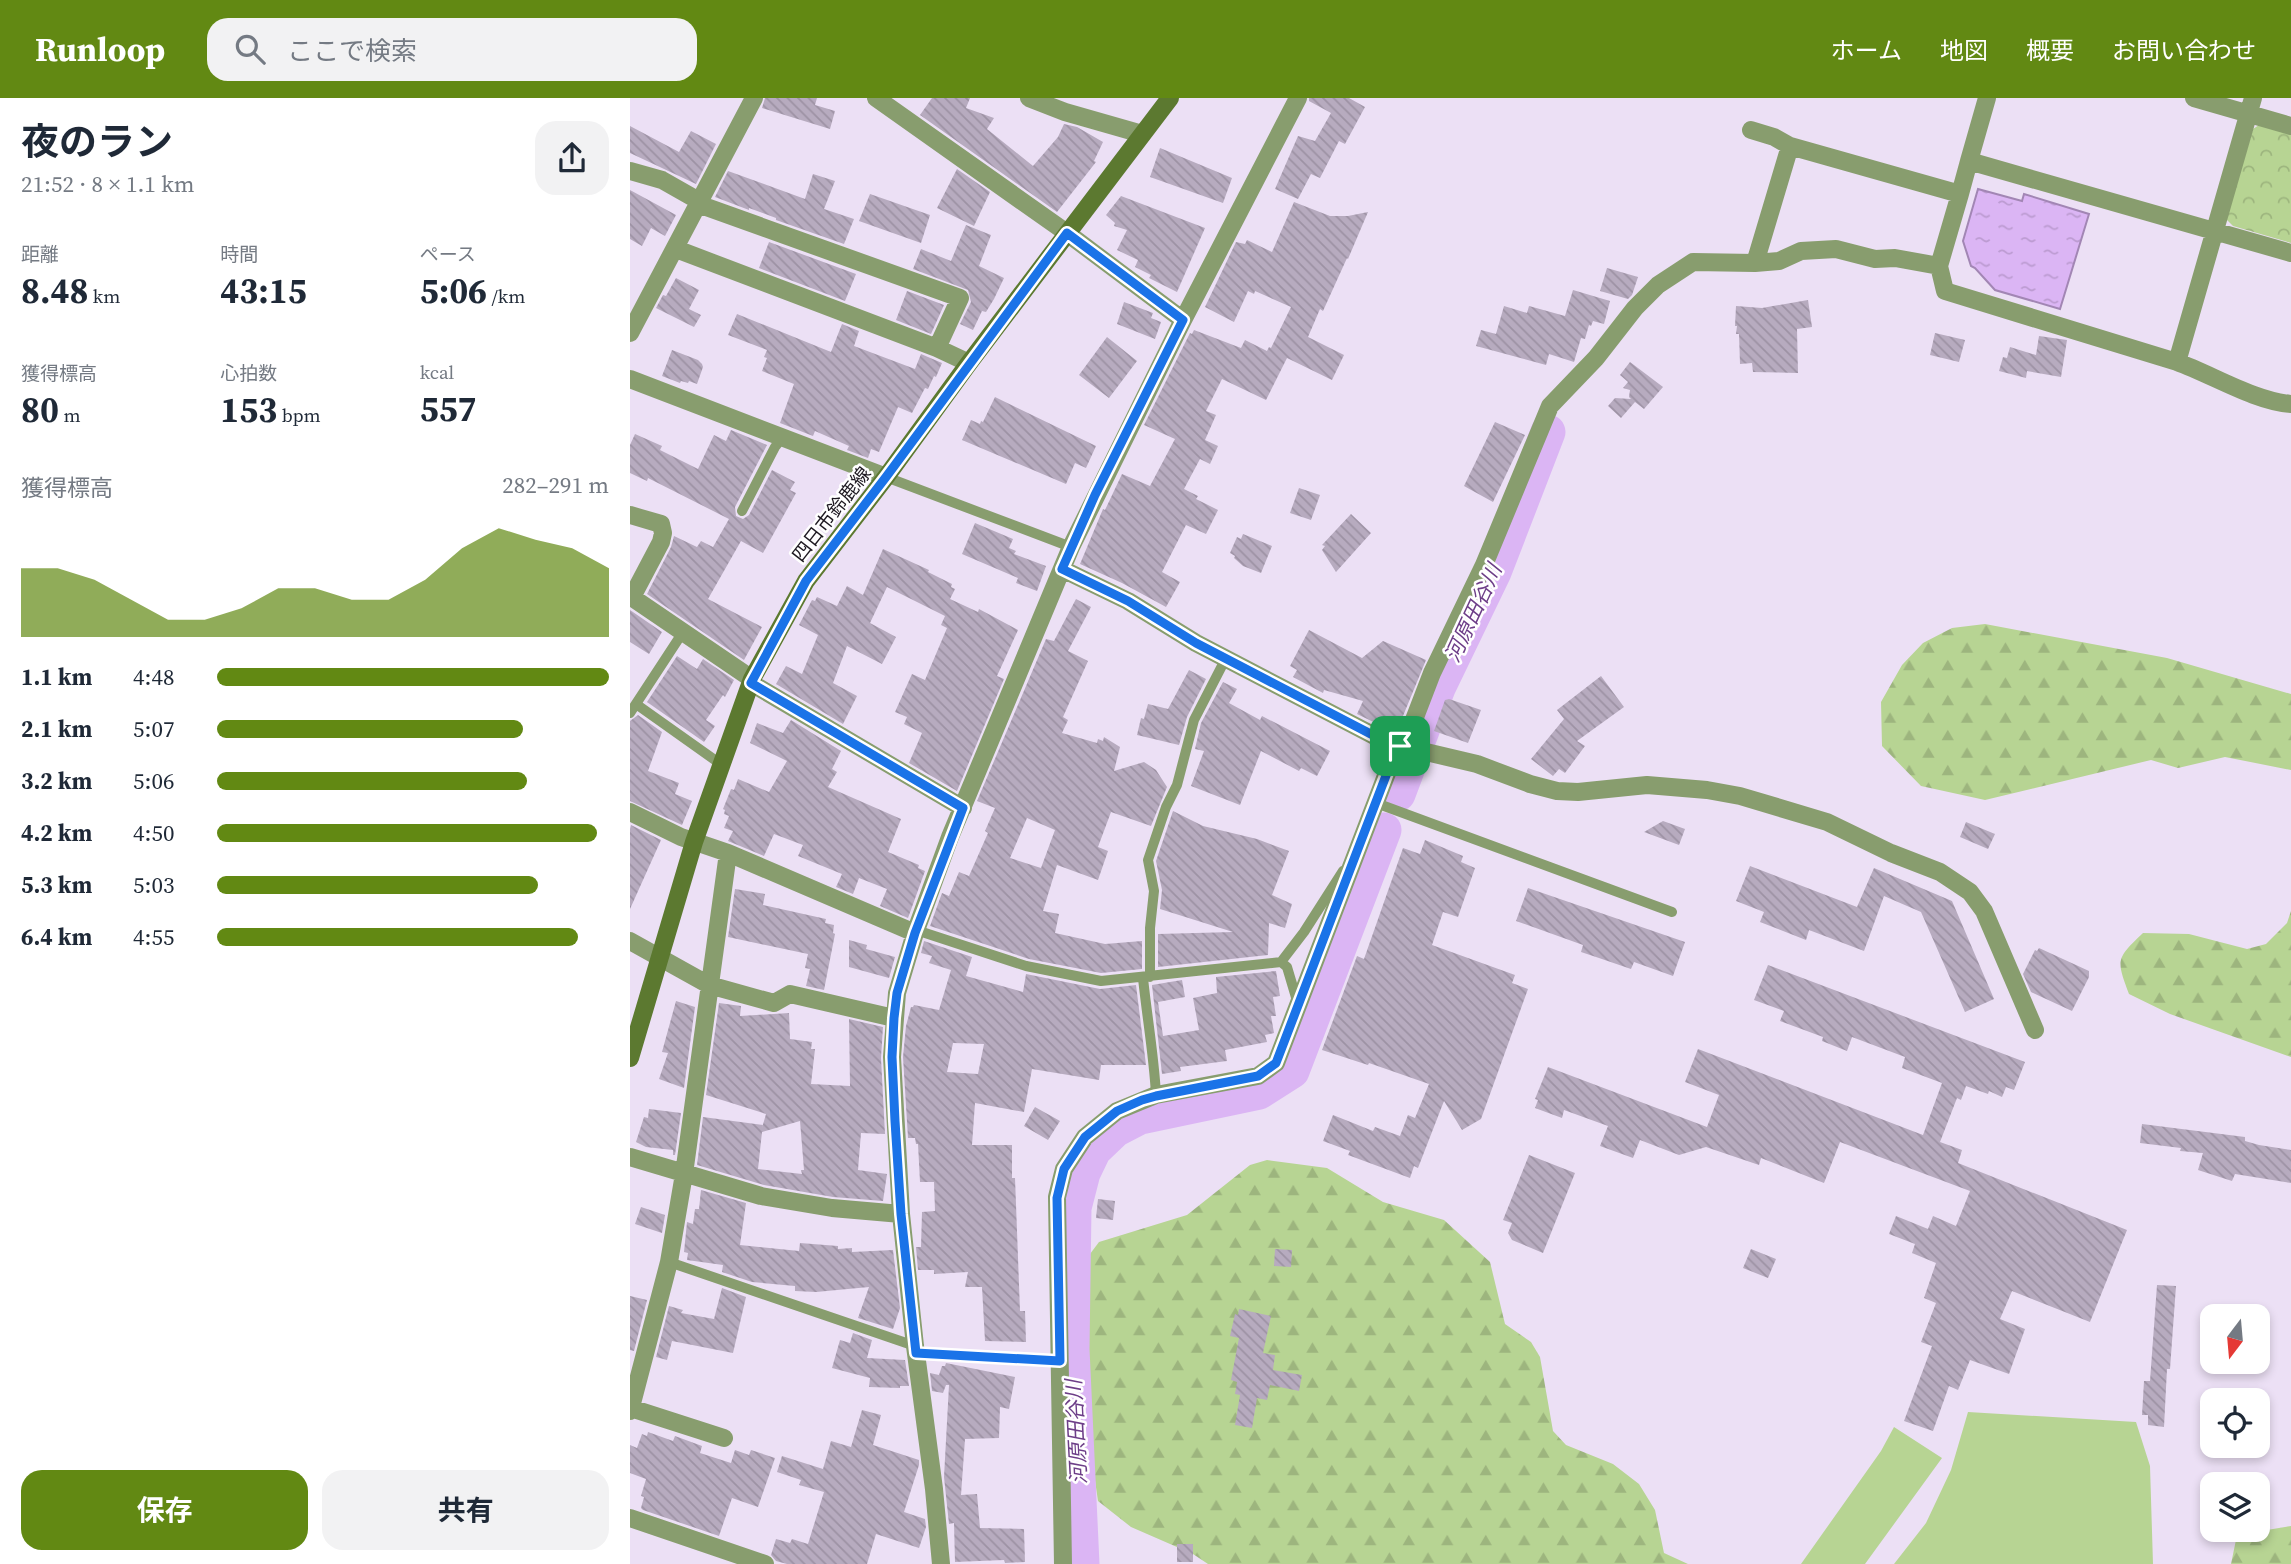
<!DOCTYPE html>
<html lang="ja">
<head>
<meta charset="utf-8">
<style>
  :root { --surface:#fff; --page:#f2f2f3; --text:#1f2937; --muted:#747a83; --accent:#628913 }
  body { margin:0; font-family:"Source Serif 4","Noto Sans JP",serif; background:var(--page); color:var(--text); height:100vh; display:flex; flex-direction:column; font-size:26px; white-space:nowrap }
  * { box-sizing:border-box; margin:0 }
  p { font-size:23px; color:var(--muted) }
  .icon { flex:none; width:38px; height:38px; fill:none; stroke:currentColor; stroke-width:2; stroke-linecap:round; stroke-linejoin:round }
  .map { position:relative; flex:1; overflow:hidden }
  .sheet { display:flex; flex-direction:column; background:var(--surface); width:630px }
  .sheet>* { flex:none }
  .needle { width:46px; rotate:196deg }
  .tools { position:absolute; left:1570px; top:1206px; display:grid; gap:14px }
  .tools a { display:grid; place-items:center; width:70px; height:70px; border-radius:14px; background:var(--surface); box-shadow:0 4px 10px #0003; font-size:35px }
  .pin { position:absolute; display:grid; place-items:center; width:60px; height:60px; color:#fff; margin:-30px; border-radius:14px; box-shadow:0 4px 10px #0006 }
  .round { display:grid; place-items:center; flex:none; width:74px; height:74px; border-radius:21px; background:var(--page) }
  .headline { display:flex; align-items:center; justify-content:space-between; height:119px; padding:0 21px }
  h1 { font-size:38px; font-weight:700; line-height:52px }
  .metrics { display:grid; grid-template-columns:repeat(3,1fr); gap:10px; height:119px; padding:7px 21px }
  .metrics div { display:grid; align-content:center }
  .metrics b { font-size:35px; font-weight:700 }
  .metrics small { font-size:19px; font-weight:400 }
  .metrics p { font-size:19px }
  .chart { height:196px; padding:14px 21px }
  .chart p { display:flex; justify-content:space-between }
  .chart svg { width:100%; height:126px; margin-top:7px; fill:var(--accent); opacity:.7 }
  .action { display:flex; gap:14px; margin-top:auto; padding:14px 21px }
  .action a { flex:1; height:80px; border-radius:21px; background:var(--accent); color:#fff; font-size:28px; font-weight:700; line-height:80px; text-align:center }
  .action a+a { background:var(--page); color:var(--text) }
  ul { padding:0 21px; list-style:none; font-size:23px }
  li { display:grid; grid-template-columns:112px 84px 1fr; align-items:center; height:52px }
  li i { height:18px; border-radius:9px; background:var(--accent) }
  header { display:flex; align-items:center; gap:42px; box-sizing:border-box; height:98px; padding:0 35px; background:var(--accent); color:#fff }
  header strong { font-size:33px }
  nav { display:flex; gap:38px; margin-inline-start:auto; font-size:24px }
  .search { width:490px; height:63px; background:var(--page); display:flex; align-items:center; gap:18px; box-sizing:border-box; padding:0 24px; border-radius:21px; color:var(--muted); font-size:26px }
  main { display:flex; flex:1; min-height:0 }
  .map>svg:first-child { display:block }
  .forest { fill:url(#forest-firs) }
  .park { fill:url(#park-crowns) }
  .pitch { fill:#b7d493 }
  .water { fill:url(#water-ripples); stroke:#a286b4; stroke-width:2 }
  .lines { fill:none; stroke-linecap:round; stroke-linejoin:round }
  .river { stroke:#dbb5f4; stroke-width:35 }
  .building { fill:url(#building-back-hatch); fill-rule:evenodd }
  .service { stroke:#889d6e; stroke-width:10 }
  .minor { stroke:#889d6e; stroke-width:18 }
  .secondary { stroke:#5c7930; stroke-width:18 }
  .route-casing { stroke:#fff; stroke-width:14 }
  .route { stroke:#1a73e8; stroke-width:9 }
  .labels { text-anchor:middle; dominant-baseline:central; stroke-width:5; stroke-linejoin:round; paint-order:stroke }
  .street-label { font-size:19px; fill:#1d1820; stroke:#fff }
  .water-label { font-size:21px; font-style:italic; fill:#6d3e88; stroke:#fff }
</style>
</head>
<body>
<header>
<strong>Runloop</strong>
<div class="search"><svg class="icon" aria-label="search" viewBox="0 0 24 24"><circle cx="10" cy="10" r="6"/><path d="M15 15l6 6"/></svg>ここで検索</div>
<nav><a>ホーム</a><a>地図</a><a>概要</a><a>お問い合わせ</a></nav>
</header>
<main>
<section class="sheet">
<div class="headline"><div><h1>夜のラン</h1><p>21:52 · 8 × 1.1 km</p></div><a class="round"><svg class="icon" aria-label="share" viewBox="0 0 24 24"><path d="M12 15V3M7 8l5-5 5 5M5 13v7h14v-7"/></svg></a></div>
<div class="metrics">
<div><p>距離</p><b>8.48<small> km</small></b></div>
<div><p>時間</p><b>43:15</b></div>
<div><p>ペース</p><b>5:06<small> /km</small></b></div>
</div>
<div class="metrics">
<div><p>獲得標高</p><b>80<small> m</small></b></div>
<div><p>心拍数</p><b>153<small> bpm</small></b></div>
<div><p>kcal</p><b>557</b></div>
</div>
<div class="chart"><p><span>獲得標高</span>282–291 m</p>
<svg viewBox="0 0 160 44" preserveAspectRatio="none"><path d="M0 44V20L10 20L20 24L30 31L40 38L50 38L60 34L70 27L80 27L90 31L100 31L110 24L120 13L130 6L140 10L150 13L160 20V44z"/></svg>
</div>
<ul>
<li><b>1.1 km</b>4:48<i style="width:100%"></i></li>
<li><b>2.1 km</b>5:07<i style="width:78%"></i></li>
<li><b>3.2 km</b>5:06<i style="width:79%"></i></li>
<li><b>4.2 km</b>4:50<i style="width:97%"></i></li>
<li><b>5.3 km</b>5:03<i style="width:82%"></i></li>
<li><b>6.4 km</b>4:55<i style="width:92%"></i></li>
</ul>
<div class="action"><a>保存</a><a>共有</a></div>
</section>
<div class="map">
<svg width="1661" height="1466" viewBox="0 0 1661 1466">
  <defs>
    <pattern id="forest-firs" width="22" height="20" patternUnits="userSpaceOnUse" patternTransform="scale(1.75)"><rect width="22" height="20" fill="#b7d493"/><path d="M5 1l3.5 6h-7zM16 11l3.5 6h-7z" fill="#9db57e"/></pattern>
    <pattern id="park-crowns" width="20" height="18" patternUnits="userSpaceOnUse" patternTransform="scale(1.75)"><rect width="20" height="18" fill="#b7d493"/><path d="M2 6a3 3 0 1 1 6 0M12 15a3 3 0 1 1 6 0" fill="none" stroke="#9db57e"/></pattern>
    <pattern id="water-ripples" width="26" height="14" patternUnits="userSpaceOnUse" patternTransform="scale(1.75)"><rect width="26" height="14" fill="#dbb5f4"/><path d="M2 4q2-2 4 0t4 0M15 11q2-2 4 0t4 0" fill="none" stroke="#bc9bd1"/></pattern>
    <pattern id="building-back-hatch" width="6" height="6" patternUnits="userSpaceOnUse" patternTransform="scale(1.75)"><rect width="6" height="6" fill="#b7abbf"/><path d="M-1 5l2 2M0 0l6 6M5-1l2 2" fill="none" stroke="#9d92a4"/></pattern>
  </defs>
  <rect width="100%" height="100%" fill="#ece0f5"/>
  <path class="forest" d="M1355 526 1537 560 1661 596V672L1595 659 1548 670 1521 662 1355 702 1291 688 1252 648 1251 604 1272 567 1293 545 1322 530Z
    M1661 813V959L1540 916 1499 896C1486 861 1486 861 1513 835L1559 836 1617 851 1636 846 1657 825Z
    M637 1062 697 1070 753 1104 814 1122 860 1164 875 1226 901 1244 910 1259 923 1333 936 1347 983 1366 1009 1386 1025 1412 1034 1455 1058 1466H578L563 1456 501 1429 468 1403 440 1210 451 1168 469 1144 557 1117 620 1067Z
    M1661 1428V1466H1601L1607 1437Z"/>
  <path class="park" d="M1629 27 1661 36V145L1603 128 1596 121 1623 31Z"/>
  <path class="pitch" d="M1338 1314 1506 1324 1520 1368 1523 1466H1264L1296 1425 1321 1372Z
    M1264 1329 1312 1360 1235 1466H1171L1251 1353Z"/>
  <path class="water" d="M1348 91 1392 103 1394 96 1459 116 1430 211 1365 192 1345 170 1341 168 1333 143Z"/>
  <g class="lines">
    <path class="river" d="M768 696 808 590 864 474 918 334
      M452 1466 442 1251 444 1110 453 1075 464 1052 485 1032 510 1019 629 994 662 973 754 732"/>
  </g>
  <path class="building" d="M135 0H187L185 7 205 13 200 31 132 10Z
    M302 0H340L336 10 364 20 357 31 403 68 428 39 434 26 447 29 473 44 464 63 466 64 427 114 290 17Z
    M679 0H719L735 9 715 46 709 43 690 80 681 76 668 101 645 91 668 38 685 43 701 15 679 3Z
    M0 28 49 54 61 33 86 46 66 86 0 55Z
    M530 50 602 80 593 105 520 79Z
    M327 71 360 94 344 128 307 110Z
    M98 73 175 101 183 76 205 83 194 111 224 121 214 146 146 122V120L119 110V112L85 99Z
    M0 92 46 117 35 138 21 130 12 148 0 141Z
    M240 96 300 117 291 145 229 123Z
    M491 98 575 130 547 194 519 180 521 177 505 169 508 162 487 152 497 132 484 128 485 125 476 117Z
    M664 104 700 118H718L738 114 718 161 717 160 693 213 690 211 678 239 714 257 702 282 657 260 636 302 592 281 576 313 586 317 575 342 588 348 580 366 570 361 554 391 568 398 566 401 588 412 576 436 556 427 532 474 550 484 536 509 492 485 450 466 473 411 475 412 492 376 520 388 545 341 514 327 560 235 562 236 564 232 611 250 615 242 637 253 639 249 641 250 661 209 625 193 624 196 618 193 604 224 575 209 606 144 615 146 617 142 642 154Z
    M336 127 361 137 349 168 374 180 364 201 356 214 352 213 343 232 330 226 341 204 338 192 283 171 291 151 321 163Z
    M139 144 226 176 215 203 129 170Z
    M977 170 1008 179 1002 197 998 201 970 193Z
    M46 180 69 192 59 211 71 217 64 229 26 210 33 197 36 198Z
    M943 192 980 203 974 226 963 223 961 228 959 227 955 241 951 240 944 264 919 256 916 267 846 248 851 232 866 236 874 208 897 215 899 208 935 218Z
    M277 193 314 207 301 236 266 222Z
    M1178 202 1182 229 1167 231 1168 275 1123 274 1122 265 1110 266 1109 236H1106L1107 228H1105L1106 208 1132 210Z
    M494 204 523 215 521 220 531 224 525 241 487 226Z
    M107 216 201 254 212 226 229 233 224 248 285 271 291 256 312 265 306 279 304 278 298 291 295 290 282 315 268 309 249 354 241 351 238 360 217 352 219 348 185 333 183 338 150 325 164 286 132 273 137 260 134 259 137 252 98 237Z
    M1305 235 1335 242 1329 264 1300 257Z
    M1409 238 1437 242 1431 279 1397 273 1396 280 1369 273 1373 259 1377 260 1380 249 1406 257Z
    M477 239 507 263 479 300 449 277Z
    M42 252 68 262 72 266 73 269 67 286 59 283 58 285 51 283 50 285 32 278Z
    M1000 264 1033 289 1014 311 1005 304 991 320 978 308 985 300 1001 301 999 299 1000 292 993 290 998 284 990 277Z
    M365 299 466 348 456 370 445 365 436 386 332 342 341 322 350 326 351 323 353 324Z
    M865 324 895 337 863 404 834 388Z
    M101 332 137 347 105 409 106 418 113 421 119 417 142 372 165 384 160 392 166 395 133 455 111 443 78 501 132 529 114 562 17 496 41 449 44 438 67 449 71 443 83 449 99 421 18 380 17 383 0 375V347L5 336 32 348 30 352 68 371 84 337 96 343Z
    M669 390 690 397 681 422 660 415Z
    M721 416 741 435 706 474 692 452 695 448 692 447Z
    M345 425 383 441 379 450 386 453 384 456 416 468 407 493 386 485 388 480 332 456Z
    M613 436 642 448 631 475 613 468 604 460 605 458 600 455 607 439 611 441Z
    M253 451 299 472 298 474 322 486 321 489 325 491 320 501 348 514 349 511 388 532 367 578 374 581 327 693 279 665 292 635 274 626 277 619 265 614 282 576 295 582 317 530 311 527 315 518 257 489 240 525 266 539 252 566 217 548 203 585 227 598 213 626 146 586 156 568 172 576 188 537 169 527 182 502 185 503 187 499 207 508 217 488 233 497Z
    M446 501 461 509 438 553 458 563 433 619 438 622 432 635 467 645 468 641 473 643 474 639 490 649 484 673 514 664 526 672 537 689 521 728 481 714 468 749 478 753 468 782 427 767 413 813 429 816 425 835 475 846 512 843V871L471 875 399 861 300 828 312 795 319 798 329 774 339 778 358 735 355 733 365 710 347 703 416 541 424 543ZM397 720 425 732 411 770 380 760Z
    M0 512 32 534 19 556 0 544Z
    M679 532 732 560 753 543 796 562 766 635 727 616 733 603 694 592 693 595 663 579 667 572 660 568Z
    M47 558 67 571 73 561 104 582 95 599 93 597 76 622 85 628 74 644 17 604Z
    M559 572 576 581 557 619 549 647 507 637 511 620 514 621 518 606 538 611Z
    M971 578 994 609 947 643 955 648 935 675 929 671 923 678 901 661 934 621 927 612Z
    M593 584 607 591 599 605 630 622 632 618 700 653 687 678 671 670 669 673 631 653 610 707 561 688 574 653 565 651 571 625Z
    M819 601 851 612 838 645 804 633 815 602Z
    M8 617 32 634 18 673 49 685 45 696 62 703 52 727 0 703V623Z
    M161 622 211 653 202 671 207 674 198 689 271 721 258 754 289 767 288 770 295 773 278 820 250 808 257 791 229 780 223 796 206 789 212 776 168 758 173 747 144 736 134 758 98 743 103 733 94 730 99 718 94 716 95 712 93 711 101 691 104 692 108 681 139 694 157 663 120 645 127 625 153 635Z
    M543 713 573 728 627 741 659 753 642 797 662 806 655 830 639 825 638 857 528 869V836L603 834 530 811 532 792 526 763Z
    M1033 723 1055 731 1049 747 1014 734Z
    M1336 724 1365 736 1358 751 1330 739Z
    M1 727 31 742 0 811V731Z
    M795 742 833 758 831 764 845 770 828 819 813 814 802 847 885 877 882 885 898 891 851 1021 832 1032 814 1003 788 1070 784 1068 780 1080 718 1057 720 1053 693 1043 703 1017 743 1033 745 1029 770 1038 778 1017 785 1020 799 986 739 965 738 967 692 952 727 858 734 861 773 750 790 756Z
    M1120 768 1227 809 1244 770 1322 803 1364 901 1335 914 1291 814 1254 798 1234 853 1179 832 1176 842 1130 824 1134 814 1106 803Z
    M898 790 1055 844 1043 878 1004 864 1001 871 969 860 951 854 953 847 886 823Z
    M105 791 135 796 133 807 196 821 195 825 204 827 203 835 205 836 194 892 176 888 180 871 175 870 178 856 98 839Z
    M219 842 237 847 236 851 265 859 259 880 219 869Z
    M294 843 342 859 336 878 393 894 396 876 470 891 506 887 516 967H471L469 982 402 971 394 1014 345 1005 342 1047H382V1080H385L390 1213H395L396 1244 355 1243 352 1189H335L338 1174 304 1176V1172H288L286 1149H291L292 1114 305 1113 304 1084H290L288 1046H286L285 1040H278L273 959 276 928 281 909H283L284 907 309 912 321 872 299 865 302 858 291 855ZM323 945 354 946 348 976 317 974Z
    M1409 850 1459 873V879L1442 913 1401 894 1393 876 1405 852 1407 853Z
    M1138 867 1395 964 1384 992 1376 989 1372 999 1359 993 1358 996 1336 988 1331 1002 1327 1000 1310 1044 1332 1052 1328 1065 1497 1132 1460 1224 1382 1193 1370 1221 1395 1231 1379 1276 1340 1262 1328 1292 1319 1288 1303 1333 1274 1323 1302 1248 1291 1244 1306 1205 1294 1200 1306 1165 1282 1155 1285 1146 1259 1136 1266 1118 1298 1131 1303 1118 1326 1128 1340 1093 1210 1044 1194 1085 1131 1060 1129 1067 1076 1049 1049 1057 1010 1042 1003 1060 970 1048 978 1028 934 1012 932 1020 905 1010 908 1002 905 1001 918 969 1077 1029 1089 997 1055 984 1068 951 1293 1037 1312 985 1272 970 1275 959 1222 939 1217 953 1192 943 1193 939 1150 923 1154 913 1124 902Z
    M646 873 650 898 643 899 646 918H641L644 935 635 937 637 944 595 952 597 963 550 969 551 973 532 976 522 887 552 882 555 899 528 904 533 938 569 932 563 900 587 895 586 879Z
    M46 903 65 909 54 990 29 981 38 955 32 954Z
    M89 905 111 908 110 918 159 915 160 941 182 944 181 951H185L181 986 220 988 219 921 253 929 251 960 255 1036 231 1035 228 1072 257 1076 253 1103 203 1099 134 1087 67 1067 73 1019 133 1027 132 1030 136 1016 76 997ZM170 1023 174 1072H171L172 1076 128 1071 132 1034Z
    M405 1009 430 1023 418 1042 394 1028Z
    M19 1011 51 1015 45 1057H43V1052L16 1049 6 1044 14 1019 18 1020Z
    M1512 1026 1615 1039V1043L1629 1047 1661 1052V1085L1605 1076 1602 1083 1568 1072 1573 1055 1550 1053 1551 1050 1510 1045Z
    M899 1057 945 1075 913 1155 882 1142 878 1135 882 1125 873 1122Z
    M71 1092 116 1105 110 1147 169 1153 170 1145 208 1148V1151L222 1150V1154L263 1152 270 1210 263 1231 228 1220 239 1189 186 1194 165 1193V1188L122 1184 92 1174 93 1167 57 1162 58 1155 54 1154 57 1124 63 1126 65 1111H69Z
    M468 1101 485 1103 483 1122 466 1120Z
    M11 1109 35 1117 32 1135 5 1126Z
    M645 1151 662 1152 661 1169 644 1168Z
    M1121 1151 1146 1161 1138 1180 1113 1170Z
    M1527 1187 1546 1188 1540 1271H1537L1534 1329 1518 1327V1317H1512L1514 1283H1520Z
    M92 1190 116 1199 103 1255 42 1243 37 1262 26 1259 39 1208 53 1212 51 1215 84 1221Z
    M0 1198 17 1202 4 1253 0 1252Z
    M609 1211 641 1218 633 1255 645 1257 643 1272 672 1277 669 1293 640 1287 637 1302 627 1300 622 1330 605 1327 610 1297 605 1296 607 1284 601 1282 609 1240 600 1238 605 1216 608 1217Z
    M223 1235 242 1242 237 1260 275 1262 279 1288H270V1290L239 1289 240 1280 202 1270 210 1242 220 1245Z
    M316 1265 385 1279 379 1311 370 1309 369 1340 335 1341 331 1397 347 1396 350 1430 394 1431 395 1464 375 1465 374 1462 325 1464 324 1425 319 1426 314 1379 319 1287H316L313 1295 302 1293 300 1275 309 1277 312 1268H315Z
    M232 1312 251 1317 243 1347 289 1362V1367L274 1414 295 1421 296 1429 289 1450 246 1436 237 1466H157L146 1463 141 1457 146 1441 160 1445 162 1441 178 1446 194 1394 169 1387 171 1382 147 1374 152 1358 193 1371 201 1343 221 1349Z
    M18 1334 43 1343 45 1338 72 1348 70 1355 101 1365 105 1352 119 1357 121 1352 145 1360 128 1409 102 1400 89 1438 13 1412 11 1410 14 1399 11 1398 16 1381 0 1375V1347L7 1350 12 1336 17 1338Z
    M547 1446H563V1464H547Z"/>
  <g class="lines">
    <path class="service" d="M256 379 441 449
      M112 413 145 349 152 340
      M6 606 92 667
      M0 615 53 534
      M746 705 1042 814
      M286 832 396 868 471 883 651 864 674 834 713 773
      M651 864 657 869 668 906
      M520 879V830L524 793 518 762 536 709 547 687 564 622 596 560
      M513 880C517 919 524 958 526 997
      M39 1164 285 1248
      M286 1255 430 1263"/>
    <path class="minor" d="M246 0 437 135 553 222
      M399 0 435 14 512 36
      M1357 0 1339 63 1661 155
      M1564 0 1661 28
      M1121 32 1144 39 1160 48 1330 96 1339 63
      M1160 48 1125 165 1149 163 1171 153 1206 151 1245 161 1265 160 1309 168
      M0 73 32 82 69 103
      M1330 96 1309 168 1315 193 1547 264C1583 277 1624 303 1661 306
      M68 106 330 200 307 250
      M46 151 307 250 339 265
      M0 235 124 0
      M1547 264 1623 0
      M0 281 256 379
      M0 417 31 426 33 435 31 444 2 499
      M432 471 498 503 566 545 758 645 847 666 900 686 927 693 948 694 1017 687 1077 692 1110 698 1197 724 1261 755 1310 774 1340 794 1354 813 1405 932
      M0 498 122 581
      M121 585 333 710
      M0 714 51 739 98 755 54 1076 39 1164 0 1313
      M98 755 285 835
      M0 843 79 887 144 905 160 896 264 920
      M0 1059 131 1098 202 1110 271 1116
      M1 1310 94 1340
      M0 1420 135 1466
      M311 1466 304 1391 285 1248 271 1116 262 959 267 895 285 835 320 739 441 449 553 222 668 0
      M433 1466 427 1099 434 1071 455 1039 487 1013 526 997 628 978 646 965 762 662 777 640 802 575 854 467 920 308 966 260 1005 210 1028 187 1063 164 1125 165"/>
    <path class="secondary" d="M0 960 64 744 122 581 176 483 256 379 339 265 540 0"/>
  </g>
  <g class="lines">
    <g class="route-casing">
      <path id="route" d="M437 135 553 222 465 397 432 471 498 503 566 545 758 645 770 648 762 662 646 965 628 978 526 998 512 1002 487 1013 455 1039 434 1071 427 1100 430 1263 286 1255 271 1116 265 1023 262 959 264 920 267 895 285 835 333 710 121 585 176 483 256 379Z"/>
    </g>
    <use href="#route" class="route"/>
  </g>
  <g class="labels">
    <g class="street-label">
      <text transform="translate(201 416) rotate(-52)">四日市鈴鹿線</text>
    </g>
    <g class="water-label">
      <text transform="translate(843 515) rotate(-65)">河原田谷川</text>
      <text transform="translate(446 1334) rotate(-93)">河原田谷川</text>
    </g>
  </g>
</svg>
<div class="tools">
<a><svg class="needle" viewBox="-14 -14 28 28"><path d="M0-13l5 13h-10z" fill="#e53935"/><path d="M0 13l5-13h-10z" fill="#747a83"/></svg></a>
<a><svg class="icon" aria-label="locate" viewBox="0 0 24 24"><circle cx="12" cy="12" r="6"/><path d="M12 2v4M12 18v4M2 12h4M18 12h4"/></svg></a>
<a><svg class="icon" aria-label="layers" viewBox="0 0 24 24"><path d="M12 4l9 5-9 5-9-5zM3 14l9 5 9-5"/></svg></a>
</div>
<div class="pin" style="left:770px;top:648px;background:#1e9e55"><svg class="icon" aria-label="arrive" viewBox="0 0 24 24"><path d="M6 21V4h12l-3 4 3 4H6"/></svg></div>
</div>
</main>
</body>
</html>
